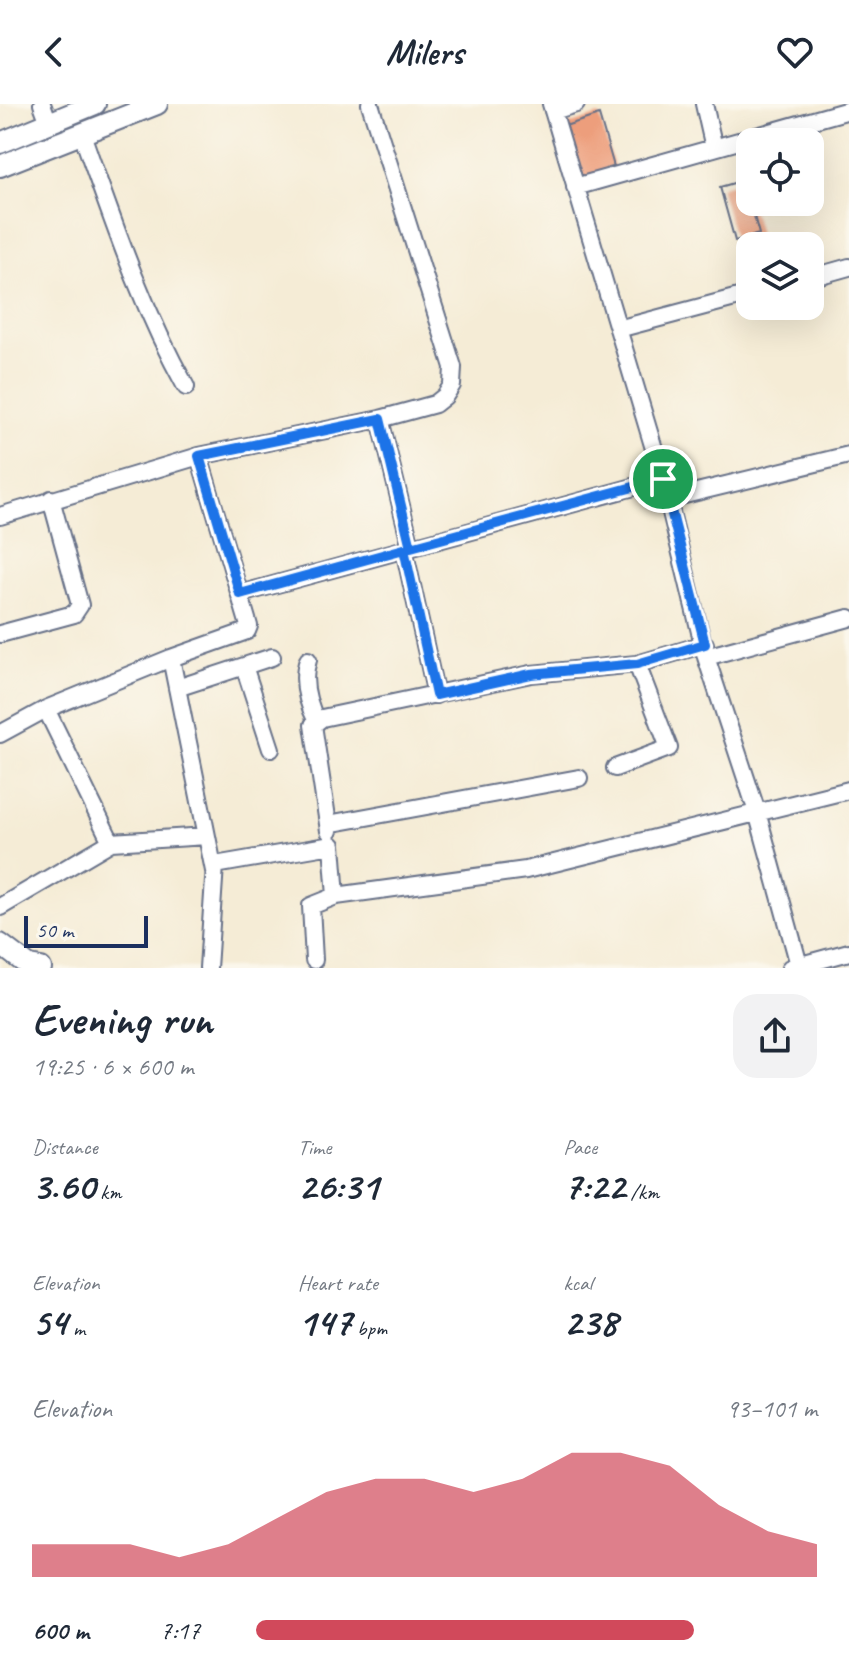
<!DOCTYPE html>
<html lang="en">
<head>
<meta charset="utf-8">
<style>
  :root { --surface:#fff; --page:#f2f2f3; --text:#1f2937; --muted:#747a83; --accent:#d1495b }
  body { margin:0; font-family:Caveat,sans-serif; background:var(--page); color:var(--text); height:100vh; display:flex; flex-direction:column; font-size:30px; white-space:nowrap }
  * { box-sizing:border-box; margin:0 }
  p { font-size:26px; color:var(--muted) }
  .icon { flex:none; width:44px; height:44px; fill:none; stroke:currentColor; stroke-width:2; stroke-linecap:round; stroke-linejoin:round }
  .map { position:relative; height:864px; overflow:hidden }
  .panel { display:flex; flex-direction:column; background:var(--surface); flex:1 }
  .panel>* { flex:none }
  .fabs { position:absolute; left:736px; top:24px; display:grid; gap:16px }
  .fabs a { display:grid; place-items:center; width:88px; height:88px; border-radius:16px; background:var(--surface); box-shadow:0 8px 32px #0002; font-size:40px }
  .scale { position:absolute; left:24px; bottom:20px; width:124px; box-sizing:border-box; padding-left:8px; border:4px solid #1b2f5e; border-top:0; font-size:22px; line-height:28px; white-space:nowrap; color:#1b2f5e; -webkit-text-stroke:6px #fbf7ec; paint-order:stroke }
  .pin { position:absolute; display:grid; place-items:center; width:68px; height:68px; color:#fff; margin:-34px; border:4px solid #fff; border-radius:50%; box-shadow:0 2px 8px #0007 }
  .round { display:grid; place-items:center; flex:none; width:84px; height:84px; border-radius:24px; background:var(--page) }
  .overview { display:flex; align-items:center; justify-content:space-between; height:136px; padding:0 32px }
  h1 { font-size:44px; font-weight:600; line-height:60px }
  .figures { display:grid; grid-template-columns:repeat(3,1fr); gap:12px; height:136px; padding:8px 32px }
  .figures div { display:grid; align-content:center }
  .figures b { font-size:40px; font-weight:600 }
  .figures small { font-size:22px; font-weight:400 }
  .figures p { font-size:22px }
  .chart { height:224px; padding:16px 32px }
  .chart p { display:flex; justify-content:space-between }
  .chart svg { width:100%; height:144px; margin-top:8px; fill:var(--accent); opacity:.7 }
  ul { padding:0 32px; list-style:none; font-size:26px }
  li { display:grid; grid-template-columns:128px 96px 1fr; align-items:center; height:60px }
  li i { height:20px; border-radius:10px; background:var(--accent) }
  header { display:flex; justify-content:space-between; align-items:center; height:104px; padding:0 32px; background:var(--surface); font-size:36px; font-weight:600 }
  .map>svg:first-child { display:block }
  .building { fill:#ed9e7c }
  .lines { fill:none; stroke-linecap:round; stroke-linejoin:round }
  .minor-casing { stroke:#677188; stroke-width:20 }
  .major-casing { stroke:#677188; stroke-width:24 }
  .minor { stroke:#fff; stroke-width:16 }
  .major { stroke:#fff; stroke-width:20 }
  .route-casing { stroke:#fff; stroke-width:16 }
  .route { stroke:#1a73e8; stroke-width:10 }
</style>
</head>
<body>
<header><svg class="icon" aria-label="back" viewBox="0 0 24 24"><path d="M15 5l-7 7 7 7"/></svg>Milers<svg class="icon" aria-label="heart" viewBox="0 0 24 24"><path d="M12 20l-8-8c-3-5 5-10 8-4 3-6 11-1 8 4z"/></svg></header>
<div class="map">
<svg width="849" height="864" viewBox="0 0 849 864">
  <rect width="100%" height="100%" fill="#fbf7ec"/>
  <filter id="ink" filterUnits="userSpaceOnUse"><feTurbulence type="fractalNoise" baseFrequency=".0125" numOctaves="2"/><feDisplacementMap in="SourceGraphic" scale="16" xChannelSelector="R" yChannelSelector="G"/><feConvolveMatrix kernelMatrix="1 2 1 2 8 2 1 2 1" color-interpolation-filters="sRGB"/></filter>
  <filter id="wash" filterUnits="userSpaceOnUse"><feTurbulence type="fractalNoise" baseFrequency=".006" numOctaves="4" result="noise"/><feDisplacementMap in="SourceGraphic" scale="32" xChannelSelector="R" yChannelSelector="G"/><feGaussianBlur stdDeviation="1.8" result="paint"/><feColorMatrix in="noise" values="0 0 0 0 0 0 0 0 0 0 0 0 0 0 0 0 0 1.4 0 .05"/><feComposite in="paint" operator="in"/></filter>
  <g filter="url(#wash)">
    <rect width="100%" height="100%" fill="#f5ecd6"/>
    <g id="blocks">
      <path class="building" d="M599 11 615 66 582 77 565 22Z
        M744 76 759 130 735 137 720 83Z"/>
    </g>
  </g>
  <g filter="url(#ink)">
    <use href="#blocks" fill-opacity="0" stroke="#677188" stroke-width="2"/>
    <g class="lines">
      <g class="minor-casing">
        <path id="minor" d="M42 0 49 19
          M551 0 663 375 706 553 757 708 799 861
          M704 0 714 44
          M553 7 576 0
          M82 30C113 117 141 202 186 283
          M575 83 849 6
          M810 174 849 163
          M618 225 750 190
          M380 315 411 443
          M668 395 849 351
          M0 412 199 352 380 315 435 300 445 292 452 281 453 263 370 0
          M404 445 436 591
          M240 490 663 375
          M0 530 74 510 80 501 51 395
          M706 553 849 514
          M171 554 214 767
          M308 556C301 577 307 598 317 618
          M244 562 271 645
          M177 584 272 553
          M0 630 46 605 171 554 247 527 249 522 199 352
          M615 664 669 644 637 560
          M328 720 313 621 322 614 531 570 637 560 705 540
          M329 727 328 720 579 674
          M111 738 207 732
          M336 792 526 766 849 686
          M0 803 111 738 46 605
          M208 864 215 761 332 741 336 792 311 802 314 856
          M790 864 849 848"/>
      </g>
      <g class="major-casing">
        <path id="major" d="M0 39 95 0
          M0 62 157 0
          M0 840 29 862 41 864"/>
      </g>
      <use href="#minor" class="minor"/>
      <use href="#major" class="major"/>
    </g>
  </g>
  <g class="lines" filter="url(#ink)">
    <g class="route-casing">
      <path id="route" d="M380 315 411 443 663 375 705 540 637 560 531 570 436 591 404 445 240 490 199 352Z"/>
    </g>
    <use href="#route" class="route"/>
  </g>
</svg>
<div class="fabs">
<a><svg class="icon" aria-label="locate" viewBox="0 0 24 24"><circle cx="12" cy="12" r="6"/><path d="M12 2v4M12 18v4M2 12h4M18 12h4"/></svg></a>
<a><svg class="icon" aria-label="layers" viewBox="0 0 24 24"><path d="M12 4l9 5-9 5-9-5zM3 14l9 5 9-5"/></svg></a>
</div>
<div class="scale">50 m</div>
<div class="pin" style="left:663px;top:375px;background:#1e9e55"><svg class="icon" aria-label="arrive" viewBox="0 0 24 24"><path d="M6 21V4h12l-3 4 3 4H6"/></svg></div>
</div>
<section class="panel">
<div class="overview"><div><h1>Evening run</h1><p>19:25 · 6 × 600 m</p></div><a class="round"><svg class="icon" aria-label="share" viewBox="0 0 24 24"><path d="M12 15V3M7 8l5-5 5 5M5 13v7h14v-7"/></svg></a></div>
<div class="figures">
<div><p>Distance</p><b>3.60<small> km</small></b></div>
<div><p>Time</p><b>26:31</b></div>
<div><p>Pace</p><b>7:22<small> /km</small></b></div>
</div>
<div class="figures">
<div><p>Elevation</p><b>54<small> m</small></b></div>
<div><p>Heart rate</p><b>147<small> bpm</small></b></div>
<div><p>kcal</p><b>238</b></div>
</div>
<div class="chart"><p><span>Elevation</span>93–101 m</p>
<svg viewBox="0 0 160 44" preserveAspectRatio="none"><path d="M0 44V34L10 34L20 34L30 38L40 34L50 26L60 18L70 14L80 14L90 18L100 14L110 6L120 6L130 10L140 22L150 30L160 34V44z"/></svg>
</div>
<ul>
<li><b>600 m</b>7:17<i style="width:78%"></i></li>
</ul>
</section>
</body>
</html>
